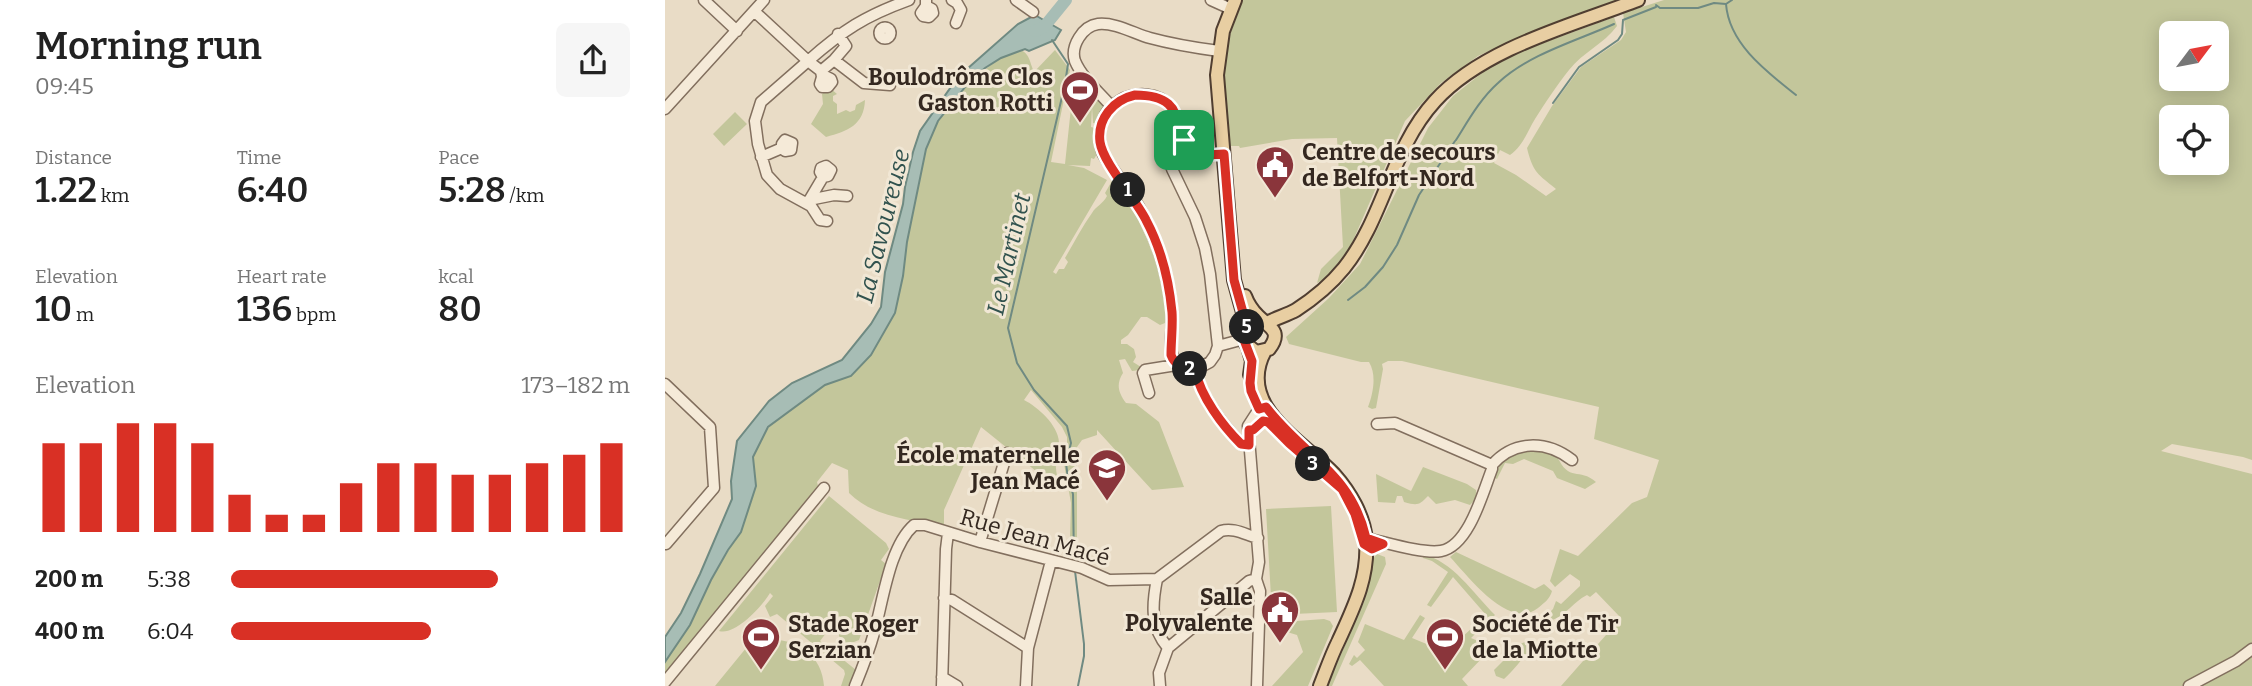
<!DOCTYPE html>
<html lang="en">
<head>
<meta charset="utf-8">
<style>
  :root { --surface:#fff; --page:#f6f6f6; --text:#222; --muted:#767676; --accent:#d93025 }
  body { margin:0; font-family:Bitter,serif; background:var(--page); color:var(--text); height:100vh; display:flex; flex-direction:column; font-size:26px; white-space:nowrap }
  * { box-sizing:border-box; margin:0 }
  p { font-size:23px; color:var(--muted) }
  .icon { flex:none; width:38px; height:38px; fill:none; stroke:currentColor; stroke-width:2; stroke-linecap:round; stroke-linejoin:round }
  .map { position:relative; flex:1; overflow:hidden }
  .panel { display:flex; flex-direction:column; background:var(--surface); width:665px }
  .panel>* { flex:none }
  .needle { width:46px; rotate:58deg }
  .fabs { position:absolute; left:1494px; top:21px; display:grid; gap:14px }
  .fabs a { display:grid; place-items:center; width:70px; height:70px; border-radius:10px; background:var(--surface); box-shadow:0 4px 18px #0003; font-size:35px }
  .pin { position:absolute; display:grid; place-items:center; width:60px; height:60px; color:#fff; margin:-30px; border-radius:14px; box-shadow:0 4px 10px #0006 }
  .km { position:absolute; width:35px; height:35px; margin:-18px; border-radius:50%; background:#222; color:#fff; font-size:19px; line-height:35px; text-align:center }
  .round { display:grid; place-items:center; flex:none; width:74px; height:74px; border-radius:10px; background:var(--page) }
  .overview { display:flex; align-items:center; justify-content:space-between; height:119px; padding:0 35px }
  h1 { font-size:38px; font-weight:600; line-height:52px }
  .metrics { display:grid; grid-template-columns:repeat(3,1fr); gap:10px; height:119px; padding:7px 35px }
  .metrics div { display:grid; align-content:center }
  .metrics b { font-size:35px; font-weight:600 }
  .metrics small { font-size:19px; font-weight:400 }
  .metrics p { font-size:19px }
  .chart { height:196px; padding:14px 35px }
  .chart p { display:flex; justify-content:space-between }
  .chart svg { width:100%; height:126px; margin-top:7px; stroke:var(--accent); stroke-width:6 }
  ul { padding:0 35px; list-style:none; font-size:23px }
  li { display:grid; grid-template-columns:112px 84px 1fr; align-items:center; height:52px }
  li i { height:18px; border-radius:9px; background:var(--accent) }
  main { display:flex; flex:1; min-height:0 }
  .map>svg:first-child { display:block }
  .green { fill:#c3c69b; fill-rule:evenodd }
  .water { fill:#a7bdb5; stroke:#6f8a82; stroke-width:2 }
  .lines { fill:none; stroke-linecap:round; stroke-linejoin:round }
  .stream { stroke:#6f8a82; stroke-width:2 }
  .river { stroke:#a7bdb5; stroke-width:12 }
  .minor-casing { stroke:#826f5e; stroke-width:13 }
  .major-casing { stroke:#503e31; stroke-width:16 }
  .minor { stroke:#f5ead8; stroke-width:10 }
  .major { stroke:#e8cea2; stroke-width:12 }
  .route-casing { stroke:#fff; stroke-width:14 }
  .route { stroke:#d93025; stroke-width:9 }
  .labels { text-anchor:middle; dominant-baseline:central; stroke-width:6; stroke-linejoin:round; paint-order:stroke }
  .poi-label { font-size:23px; font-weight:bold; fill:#342820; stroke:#f1e7d5; text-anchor:end }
  .street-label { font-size:23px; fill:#342820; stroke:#f1e7d5 }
  .water-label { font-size:24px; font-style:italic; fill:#31524e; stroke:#f1e7d5 }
</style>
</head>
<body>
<main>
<section class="panel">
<div class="overview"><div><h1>Morning run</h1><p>09:45</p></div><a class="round"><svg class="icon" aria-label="share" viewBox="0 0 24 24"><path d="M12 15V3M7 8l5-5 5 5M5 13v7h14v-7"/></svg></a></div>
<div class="metrics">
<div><p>Distance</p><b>1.22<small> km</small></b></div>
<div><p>Time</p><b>6:40</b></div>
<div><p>Pace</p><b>5:28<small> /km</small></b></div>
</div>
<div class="metrics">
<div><p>Elevation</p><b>10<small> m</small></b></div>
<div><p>Heart rate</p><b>136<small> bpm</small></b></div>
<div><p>kcal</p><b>80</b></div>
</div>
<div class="chart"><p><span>Elevation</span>173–182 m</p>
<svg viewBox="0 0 160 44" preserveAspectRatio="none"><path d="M5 44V13M15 44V13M25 44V6M35 44V6M45 44V13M55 44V31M65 44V38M75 44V38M85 44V27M95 44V20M105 44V20M115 44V24M125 44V24M135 44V20M145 44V17M155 44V13"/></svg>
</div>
<ul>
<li><b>200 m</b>5:38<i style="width:67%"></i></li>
<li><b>400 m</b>6:04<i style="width:50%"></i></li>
</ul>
</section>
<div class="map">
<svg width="1587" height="686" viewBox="0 0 1587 686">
  <rect width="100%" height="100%" fill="#e9dcc6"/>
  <path class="green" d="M578 0H952L868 31 813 56 776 83 740 121 687 243 666 275 652 283 656 269 678 247 672 138 627 139 575 148 574 146H565L559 90 561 45Z
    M999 0H1587V460L1578 457 1507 444 1496 451 1587 474V644L1572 655 1517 686H896L956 618 931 592 925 597 922 595C907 602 896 623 878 621L879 618 888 609 891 601 896 604 915 586V581L905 574 890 587 885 581 895 549 913 556 967 503 982 497 994 460 929 439 934 407 737 361H723L717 364 718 369 711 408 707 409 703 407C708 394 712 375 704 362H696L624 344 621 337 664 298 695 264 763 128 788 96 827 65 859 50 949 17 952 26C939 44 918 52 904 70 892 85 880 103 870 119 862 132 858 146 845 155L835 150 829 163 851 175 881 196 891 189C873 174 868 173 862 148L887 106 916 67 956 40 961 32 958 13ZM1507 33H1552V79H1507ZM1507 117H1552V163H1507Z
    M348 48C365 51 363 58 369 72L390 50 405 70 386 162 400 164 408 89 427 91 440 108 432 124 428 123 427 107 426 127 430 128C432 139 436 150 429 159L426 158 425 166 403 165 419 168 442 180 388 272 391 274 394 269H399L403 262 400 258C409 243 417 227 427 213 431 206 438 204 442 196L440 193 448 179C480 224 495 264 504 318L500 323 495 325 482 317H476L463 335 456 340V344H462L469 349 471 357 468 362 476 367 475 370 467 371 460 359 454 360 458 373C451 384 453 392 461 403L471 404 494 422 519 487 487 490 432 430V435L417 440 412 447V537L407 540 405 537 406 503 399 464 402 449V437L397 427 366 390 359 400C373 407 393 425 394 442 394 448 391 453 391 459 390 471 393 481 397 492L316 427 279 510V527C246 519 209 518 184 493L183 470 167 463 152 482 153 486 0 673V658L68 543 88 451 107 423 211 340 261 149 273 121 305 81Z
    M165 88 172 94 168 96V101L172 104V114L181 110 185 112 190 110 191 105 200 100C199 125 183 131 161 137L146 124 158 104 157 94Z
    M70 112 82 124 59 146 48 134Z
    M871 450 892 456C904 483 914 467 931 482L920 489 892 478 888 471 859 459 848 464 840 463 832 479 830 478C837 453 847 452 871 450Z
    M758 467 802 484 811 490C812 497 810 500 805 505L790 500 771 504 763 496C754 505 753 506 739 502L737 496H732L730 503 713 502 711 474 746 491Z
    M164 496 221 543 224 549 216 560 221 564 194 640 184 644 176 641 172 630 179 619 174 616 155 641 191 670 185 686H176L180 674 179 670 112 614 105 617 100 606 108 596 105 593C98 605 71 636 54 631Z
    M666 506 672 612 607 615 601 509Z
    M791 552 870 589 879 584 887 591C885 599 879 603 873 608 844 631 804 577 785 557Z
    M712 554 720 557 721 564 667 686H662L699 602 707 560Z
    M757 554C788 561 808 593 830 615L806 638 813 641 820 655 797 679 803 686H719L695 660 687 666 684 664 689 655 692 658 700 650 693 642 700 624 739 640 755 615 760 618 747 638 781 652 821 615 788 577 766 607 762 605 783 572 767 561 758 558Z
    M659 619 665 621 668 626 643 686H607L638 652 632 635 622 632 618 622Z
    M95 631 103 638 102 640C132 638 157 655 159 686H50Z
    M860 642 864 647V651C855 661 849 670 839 679L831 676 829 670 855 644Z
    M1587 656V686H1531Z"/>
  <path class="water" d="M370 15 396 30 390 40 364 51 360 49 336 58 320 68 305 81 273 121 261 149 242 242 238 276 230 313 206 355 186 376 160 385 103 427 88 457 91 486 76 532 63 550 46 580 25 625 0 662V637L16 613 35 574 67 499 66 481 72 441 104 401 127 383 177 360 206 324 216 307 220 272 238 204 240 187 248 152 255 131 293 77 353 24Z"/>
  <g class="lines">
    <path class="stream" d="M1061 4C1064 44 1102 72 1131 95
      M991 5 995 8H1033L1049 3 1061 4 1067 0
      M387 40 403 64 400 84 343 328 352 363 369 390 402 426 406 443 401 463 403 479 408 494 409 562
      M888 103 914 67 953 40 957 34 958 20 991 7
      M791 140C803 121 815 99 833 83 864 54 911 41 949 24
      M683 300 700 287 718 267 732 245 754 195 790 141
      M410 571 419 644V656L413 686"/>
    <path class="river" d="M370 31 379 27 401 0"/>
    <g class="minor-casing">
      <path id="minor" d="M39 0 72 31
        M287 0 292 3 296 10 291 23
        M351 0 368 12
        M546 0 566 9
        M261 6 267 9 268 13 264 17 258 16 256 13 261 6V0
        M89 11 143 61C178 30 200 16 244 0
        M214.5 33a5.5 5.5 0 1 1 11 0a5.5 5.5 0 1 1-11 0Z
        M173 34 181 46 169 60 199 83 225 85
        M156 71 157 77 155 84 157 87H163L167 82 166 79 160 76 157 77
        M447 107C435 93 417 78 410 61 405 46 418 26 433 24 450 22 470 34 485 38 507 44 531 48 554 51
        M0 109 99 0
        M498 150a12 12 0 1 1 24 0a12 12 0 1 1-24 0Z
        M523 150 542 154H559
        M96 157 117 148 120 151 126 150 127 143 120 140 117 144V148
        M508 162 507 169 530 217 540 248 545 274 553 346 550 355 545 362 530 370 511 365C502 349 508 330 507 313 505 286 498 260 488 235 480 216 469 197 456 180 450 172 443 163 438 154 434 144 434 132 437 122 449 83 520 83 512 137
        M144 200 169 195 182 196
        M142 204 158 177 163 176 166 170 161 166 156 168 155 172 158 177
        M162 221 155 220 146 206 115 189 102 175 93 144 90 121 96 102 143 61 156 71 169 60
        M553 346 579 339
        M530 370C536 397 557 424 576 444L584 445
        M0 384 45 427 49 488 1 544
        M484 393 478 373 480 370 511 365
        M712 424 730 423 827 465
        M701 538C720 542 757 554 776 551 804 546 818 492 827 469V465C849 440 881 440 907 460
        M315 542 342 453
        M279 598 287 600 363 648
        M503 648C485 627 487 604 492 579L556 531C569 527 581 535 593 538
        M277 677 292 686
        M0 682 159 488
        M190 686C197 669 204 651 209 633 218 602 224 547 249 525H260L315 542 417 568 444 580 492 579
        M277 686 281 549 283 533
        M361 686 363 648 386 561
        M495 686 494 673 503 648 584 581 591 579
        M592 686 595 591 591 579 594 562 583 426 594 409 601 407 598 421
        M1524 686 1571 661 1587 649"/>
    </g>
    <g class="major-casing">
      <path id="major" d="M570 0 558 31 552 75 569 280 582 327
        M580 296C583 304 587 310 593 316 604 327 618 331 604 349L591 352 581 344 580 331 586 323 599 322
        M602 323C611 318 622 315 631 310 648 299 666 284 679 268 719 218 726 149 770 101 818 48 908 25 973 0
        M583 347 587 361 585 375
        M600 351C570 406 638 441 669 474 685 492 699 516 701 540 704 578 688 609 673 642 666 656 661 671 655 686"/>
    </g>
    <use href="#minor" class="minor"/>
    <use href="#major" class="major"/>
  </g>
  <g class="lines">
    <g class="route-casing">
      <path id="route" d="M470 95C499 95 516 105 512 137L521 143 523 150 542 155 559 154 569 280 582 327 579 340 587 361 585 383 586 391 594 409 601 407C638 456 686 472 701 538L718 544 707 549 699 544 690 514 677 489 624 443 603 422 598 421 588 430H584V445L576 444C557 425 536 397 530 370 519 368 510 366 506 355 506 341 508 326 507 312 504 281 496 248 481 220 470 198 438 163 435 142 432 119 448 100 470 95Z"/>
    </g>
    <use href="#route" class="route"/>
  </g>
  <defs>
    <g id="stadium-pin" transform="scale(2.0125)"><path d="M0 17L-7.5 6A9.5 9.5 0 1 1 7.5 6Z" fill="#8a353b" stroke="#f1e7d5"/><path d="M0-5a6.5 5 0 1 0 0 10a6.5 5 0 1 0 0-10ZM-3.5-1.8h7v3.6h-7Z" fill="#fff"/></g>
    <g id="civic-pin" transform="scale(2.0125)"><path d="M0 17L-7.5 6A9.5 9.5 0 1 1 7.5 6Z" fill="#8a353b" stroke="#f1e7d5"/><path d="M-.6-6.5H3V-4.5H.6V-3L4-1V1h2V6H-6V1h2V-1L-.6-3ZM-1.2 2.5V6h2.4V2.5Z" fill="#fff"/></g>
    <g id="school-pin" transform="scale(2.0125)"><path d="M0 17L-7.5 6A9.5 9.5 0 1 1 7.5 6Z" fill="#8a353b" stroke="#f1e7d5"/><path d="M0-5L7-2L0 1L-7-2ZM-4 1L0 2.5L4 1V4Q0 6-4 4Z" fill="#fff"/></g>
  </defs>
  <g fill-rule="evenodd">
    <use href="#stadium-pin" x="415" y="90"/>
    <use href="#civic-pin" x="610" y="165"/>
    <use href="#school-pin" x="442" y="468"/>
    <use href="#civic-pin" x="615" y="610"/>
    <use href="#stadium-pin" x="96" y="637"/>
    <use href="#stadium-pin" x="780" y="637"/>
  </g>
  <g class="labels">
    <g class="poi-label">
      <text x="388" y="77">Boulodrôme Clos<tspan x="388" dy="26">Gaston Rotti</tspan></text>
      <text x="637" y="152" text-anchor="start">Centre de secours<tspan x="637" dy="26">de Belfort-Nord</tspan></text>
      <text x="415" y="455">École maternelle<tspan x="415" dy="26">Jean Macé</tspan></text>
      <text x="588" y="597">Salle<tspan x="588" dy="26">Polyvalente</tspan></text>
      <text x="123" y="624" text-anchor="start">Stade Roger<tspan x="123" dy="26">Serzian</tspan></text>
      <text x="807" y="624" text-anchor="start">Société de Tir<tspan x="807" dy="26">de la Miotte</tspan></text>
    </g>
    <g class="street-label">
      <text transform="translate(370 537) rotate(16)">Rue Jean Macé</text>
    </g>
    <g class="water-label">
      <text transform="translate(218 226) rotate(-76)">La Savoureuse</text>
      <text transform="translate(344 254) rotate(-77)">Le Martinet</text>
    </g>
  </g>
</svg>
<div class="fabs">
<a><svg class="needle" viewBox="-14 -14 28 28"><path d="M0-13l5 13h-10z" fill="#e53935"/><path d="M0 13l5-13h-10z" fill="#767676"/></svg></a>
<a><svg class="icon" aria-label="locate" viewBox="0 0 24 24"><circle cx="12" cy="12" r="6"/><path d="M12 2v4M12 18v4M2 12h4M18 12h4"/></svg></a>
</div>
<div class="pin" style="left:519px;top:140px;background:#1e9e55"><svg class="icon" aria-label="arrive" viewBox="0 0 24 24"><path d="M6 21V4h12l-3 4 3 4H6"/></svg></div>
<b class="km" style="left:463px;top:190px">1</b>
<b class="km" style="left:525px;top:369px">2</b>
<b class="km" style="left:648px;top:464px">3</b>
<b class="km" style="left:582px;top:327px">5</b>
</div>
</main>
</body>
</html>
